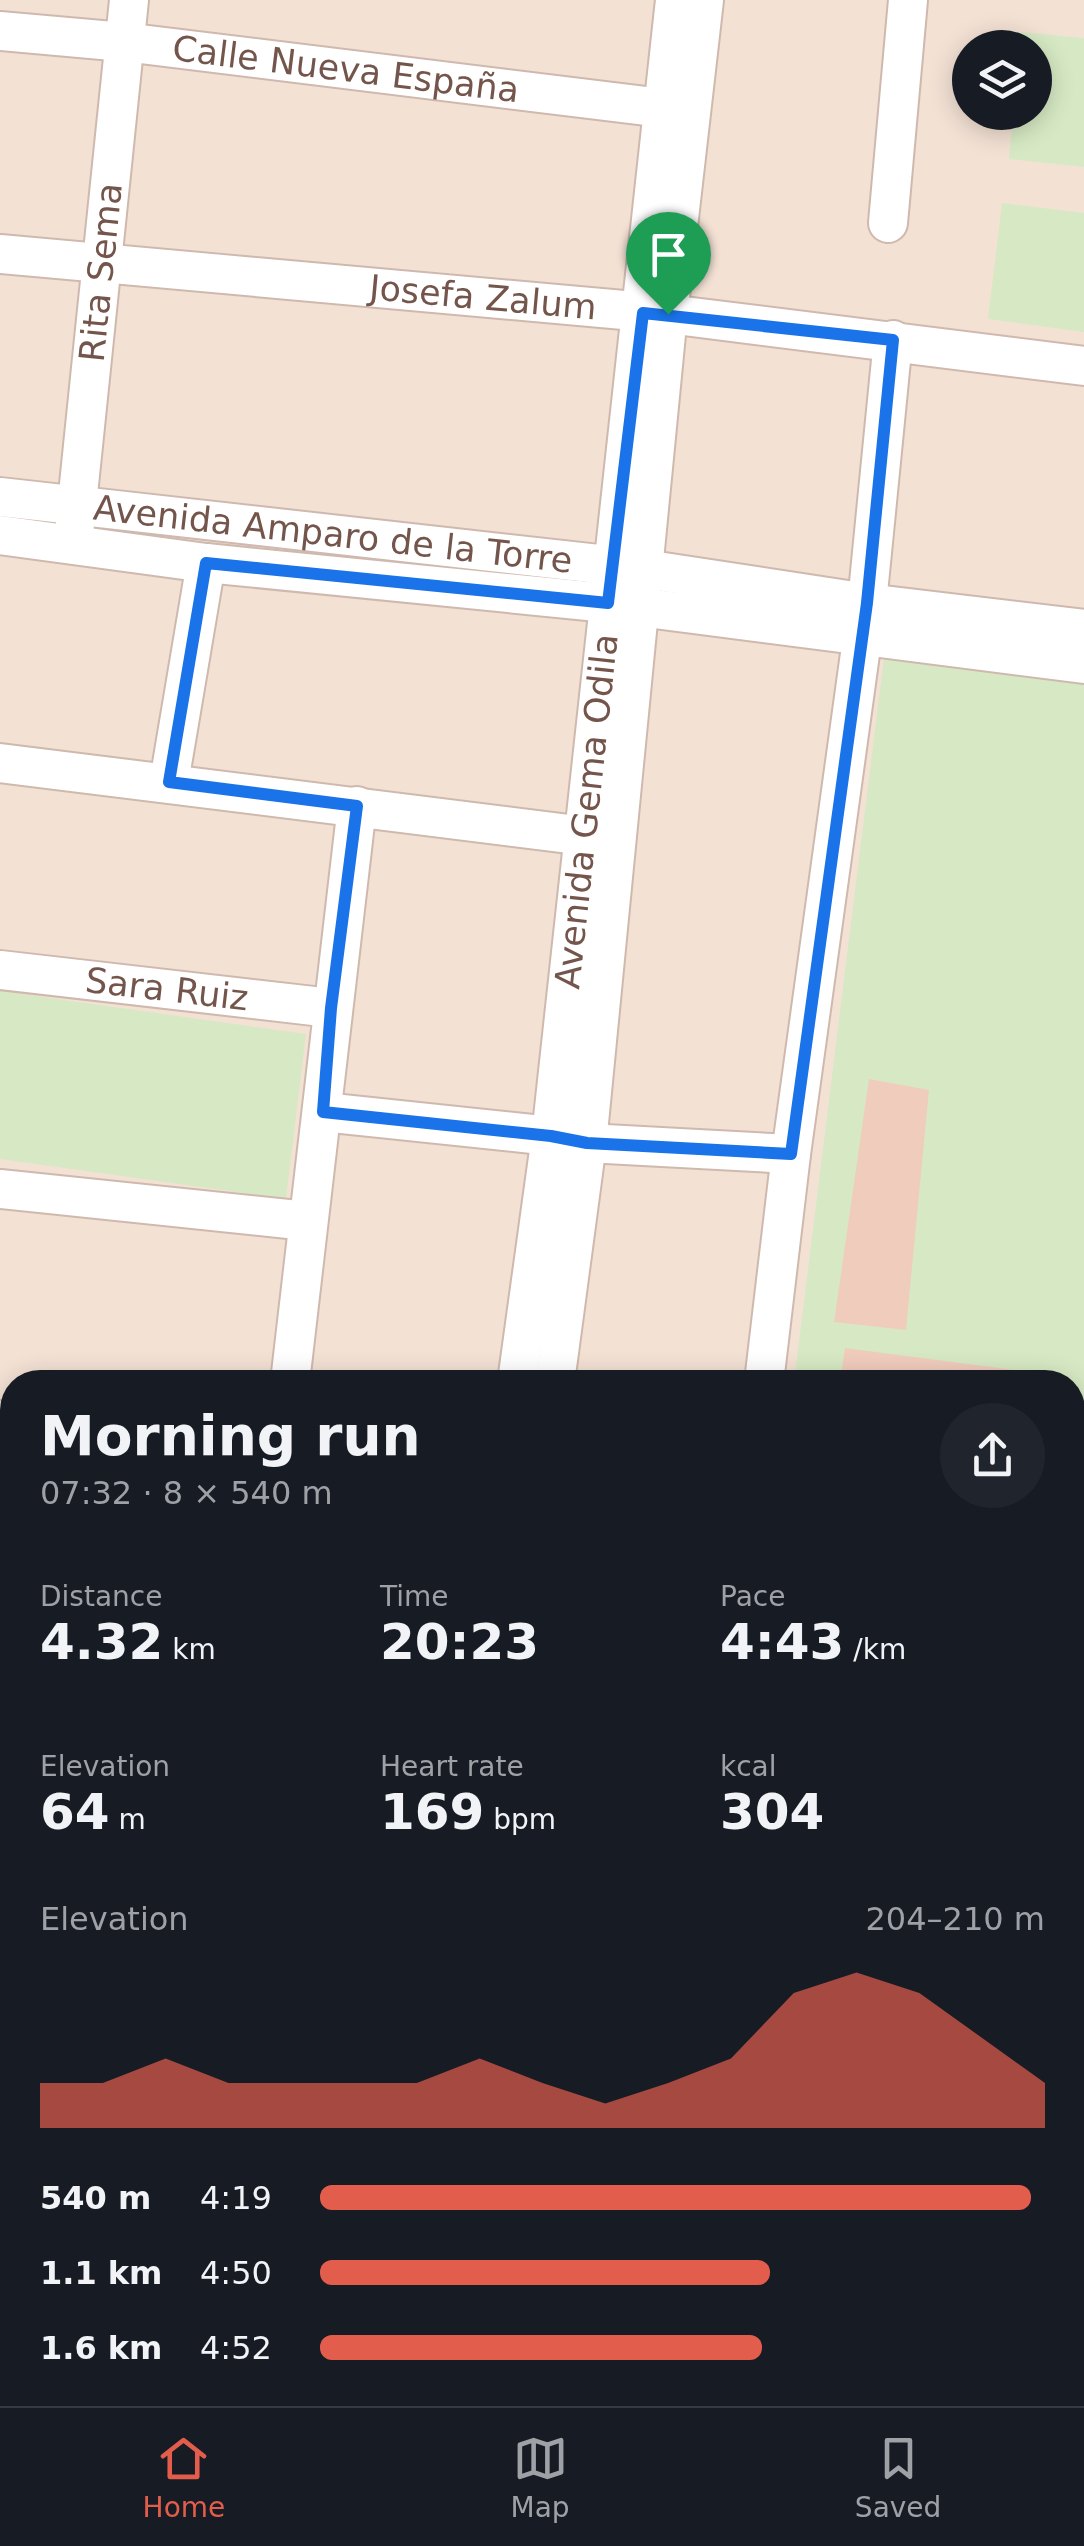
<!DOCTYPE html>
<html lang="en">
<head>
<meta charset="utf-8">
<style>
  :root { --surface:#171b24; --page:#20242c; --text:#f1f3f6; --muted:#9ea1a6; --line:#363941; --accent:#e35d4d }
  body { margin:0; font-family:"DejaVu Sans",sans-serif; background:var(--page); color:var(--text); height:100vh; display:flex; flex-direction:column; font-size:38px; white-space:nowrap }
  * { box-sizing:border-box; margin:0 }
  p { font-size:32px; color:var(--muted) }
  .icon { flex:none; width:55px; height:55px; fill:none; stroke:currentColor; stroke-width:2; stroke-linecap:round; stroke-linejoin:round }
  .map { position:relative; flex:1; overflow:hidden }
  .drawer { position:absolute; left:0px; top:1370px; width:1085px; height:1038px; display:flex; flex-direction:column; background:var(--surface); border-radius:40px 40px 0 0; box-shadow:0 5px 25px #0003 }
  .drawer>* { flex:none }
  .controls { position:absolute; left:952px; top:30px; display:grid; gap:20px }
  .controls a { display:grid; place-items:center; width:100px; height:100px; border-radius:50%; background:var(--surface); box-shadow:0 5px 25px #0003; font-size:50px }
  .pin { position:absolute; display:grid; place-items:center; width:85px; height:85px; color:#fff; margin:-102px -42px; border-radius:50% 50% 50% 0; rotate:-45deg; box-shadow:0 0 10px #0007 }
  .pin .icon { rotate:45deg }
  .round { display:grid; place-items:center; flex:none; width:105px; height:105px; border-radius:52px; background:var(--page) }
  .summary { display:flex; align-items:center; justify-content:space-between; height:170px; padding:0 40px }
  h1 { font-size:55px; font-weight:700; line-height:75px }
  .metrics { display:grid; grid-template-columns:repeat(3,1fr); gap:15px; height:170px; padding:10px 40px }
  .metrics div { display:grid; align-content:center }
  .metrics b { font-size:50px; font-weight:700 }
  .metrics small { font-size:28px; font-weight:400 }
  .metrics p { font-size:28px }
  .chart { height:280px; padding:20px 40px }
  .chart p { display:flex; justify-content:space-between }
  .chart svg { width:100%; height:180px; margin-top:10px; fill:var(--accent); opacity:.7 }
  ul { padding:0 40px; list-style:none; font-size:32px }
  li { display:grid; grid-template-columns:160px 120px 1fr; align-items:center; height:75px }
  li i { height:25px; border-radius:12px; background:var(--accent) }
  .tabs { display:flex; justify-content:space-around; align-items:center; height:140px; border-top:2px solid var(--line); background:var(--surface); font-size:28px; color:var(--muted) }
  .tabs a { display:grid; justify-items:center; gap:5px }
  .tabs .active { color:var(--accent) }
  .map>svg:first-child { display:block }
  .residential { fill:#f3e1d4; fill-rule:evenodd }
  .green { fill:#d7e9c4 }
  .building { fill:#f0ccbd }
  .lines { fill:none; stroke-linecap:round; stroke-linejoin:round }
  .minor-casing { stroke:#cfb9af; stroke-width:42 }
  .minor { stroke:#fff; stroke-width:38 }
  .route-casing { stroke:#fff; stroke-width:20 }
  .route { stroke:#1a73e8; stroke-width:12 }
  .labels { text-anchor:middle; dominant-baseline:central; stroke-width:10; stroke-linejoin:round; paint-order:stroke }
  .street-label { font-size:35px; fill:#74554b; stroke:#fff5eb }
</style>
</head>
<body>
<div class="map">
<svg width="1084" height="2406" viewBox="0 0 1084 2406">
  <rect width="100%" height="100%" fill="#fcf0e5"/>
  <path class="residential" d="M0 0H1084V2190L1072 2189V1382H12V2065L0 2063ZM970 48H1035V112H970Z"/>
  <path class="green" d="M1021 32 1084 38V167L1009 159 1013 113 1035 112V48L1020 47Z
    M1002 203 1084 213V332L988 319Z
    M885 649 1084 675V1510L1073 1508 1072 1382H794Z
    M0 991 306 1034 286 1199 0 1159Z
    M0 2063 12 2065V2395H1072L1073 2189 1084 2190V2406H0Z"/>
  <path class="building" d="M869 1079 929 1090 906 1330 834 1322Z
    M845 1348 1037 1373V1382H840Z"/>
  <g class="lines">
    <g class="minor-casing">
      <g id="minor">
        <path id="s1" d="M0 31 124 42 687 111"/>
        <path d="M888 223 908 0"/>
        <path id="s2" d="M0 254 668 314 1084 366"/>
        <path id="s3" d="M0 497 644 569 867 603 1084 629"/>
        <path id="s4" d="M74 533 129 0"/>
        <path d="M0 535 206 563 608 603 1084 664"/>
        <path d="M0 763 609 839"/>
        <path d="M169 782 206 563"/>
        <path id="s5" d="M0 970 331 1008"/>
        <path d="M323 1112 551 1136 587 1143 791 1154"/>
        <path d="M0 1189 307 1221"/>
        <path d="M290 1382 357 806"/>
        <path id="s6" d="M517 1382 551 1136 675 0"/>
        <path d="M555 1382 587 1143 668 314 704 0"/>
        <path d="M764 1382 791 1154 867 603 893 340"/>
        <path d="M0 1420 12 1422"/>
        <path d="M1072 1525 1084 1526"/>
        <path d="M0 1618 12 1620"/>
        <path d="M0 1668 12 1669"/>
        <path d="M1072 1734 1084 1735"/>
        <path d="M1072 1781 1084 1782"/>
        <path d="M0 1911 12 1913"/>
        <path d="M1072 2044 1084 2045"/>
      </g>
    </g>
    <use href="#minor" class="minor"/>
  </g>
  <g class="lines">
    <g class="route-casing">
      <path id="route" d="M643 313 893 340 867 603 791 1154 587 1143 551 1136 323 1112 331 1008 357 806 169 782 206 563 608 603Z"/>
    </g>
    <use href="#route" class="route"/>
  </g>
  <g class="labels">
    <g class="street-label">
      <text stroke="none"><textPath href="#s1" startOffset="348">Calle Nueva España</textPath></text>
      <text stroke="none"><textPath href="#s4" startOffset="262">Rita Sema</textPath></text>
      <text stroke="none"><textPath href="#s2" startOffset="485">Josefa Zalum</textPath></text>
      <text stroke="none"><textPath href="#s3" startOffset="335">Avenida Amparo de la Torre</textPath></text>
      <text stroke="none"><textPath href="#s6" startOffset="575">Avenida Gema Odila</textPath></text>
      <text stroke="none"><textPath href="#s5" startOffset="168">Sara Ruiz</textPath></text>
    </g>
  </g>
</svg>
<div class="controls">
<a><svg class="icon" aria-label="layers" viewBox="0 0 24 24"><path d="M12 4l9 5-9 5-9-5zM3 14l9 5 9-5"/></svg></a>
</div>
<div class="pin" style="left:668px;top:314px;background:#1e9e55"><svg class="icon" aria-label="arrive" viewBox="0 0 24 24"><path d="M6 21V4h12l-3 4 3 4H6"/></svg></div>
<section class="drawer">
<div class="summary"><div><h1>Morning run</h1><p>07:32 · 8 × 540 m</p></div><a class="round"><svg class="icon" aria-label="share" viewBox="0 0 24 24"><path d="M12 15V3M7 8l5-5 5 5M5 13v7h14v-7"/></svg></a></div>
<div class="metrics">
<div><p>Distance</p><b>4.32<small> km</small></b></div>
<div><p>Time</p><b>20:23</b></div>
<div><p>Pace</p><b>4:43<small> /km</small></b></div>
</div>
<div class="metrics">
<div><p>Elevation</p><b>64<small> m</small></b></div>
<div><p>Heart rate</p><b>169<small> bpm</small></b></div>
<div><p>kcal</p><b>304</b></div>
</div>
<div class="chart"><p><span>Elevation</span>204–210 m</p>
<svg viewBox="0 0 160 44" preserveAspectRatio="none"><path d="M0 44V33L10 33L20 27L30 33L40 33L50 33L60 33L70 27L80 33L90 38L100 33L110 27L120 11L130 6L140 11L150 22L160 33V44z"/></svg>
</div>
<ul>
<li><b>540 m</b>4:19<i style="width:98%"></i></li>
<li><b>1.1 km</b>4:50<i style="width:62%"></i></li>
<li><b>1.6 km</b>4:52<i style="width:61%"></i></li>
</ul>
</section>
</div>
<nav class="tabs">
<a class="active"><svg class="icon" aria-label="home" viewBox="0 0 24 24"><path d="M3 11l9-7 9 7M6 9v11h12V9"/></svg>Home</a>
<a><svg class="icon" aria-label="map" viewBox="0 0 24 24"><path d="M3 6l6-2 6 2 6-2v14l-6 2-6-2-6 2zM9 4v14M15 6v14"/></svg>Map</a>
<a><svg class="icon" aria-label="saved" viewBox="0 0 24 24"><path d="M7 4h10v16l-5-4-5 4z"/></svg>Saved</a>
</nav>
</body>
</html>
